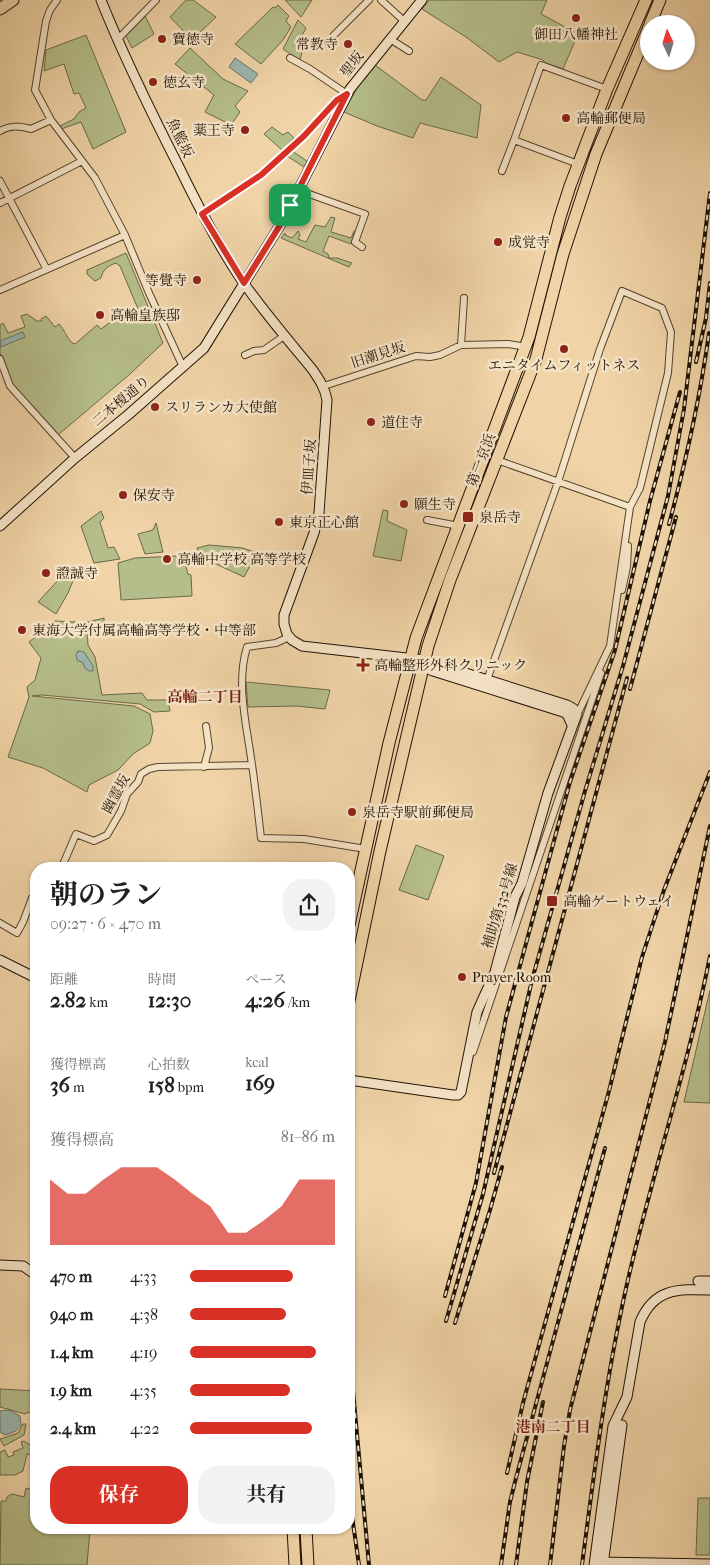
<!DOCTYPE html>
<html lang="ja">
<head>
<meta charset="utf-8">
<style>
  :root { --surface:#fff; --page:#f2f2f2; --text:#222; --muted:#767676; --accent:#d93025 }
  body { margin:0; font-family:"IM FELL French Canon","Noto Serif JP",serif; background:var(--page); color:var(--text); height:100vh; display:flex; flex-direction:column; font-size:19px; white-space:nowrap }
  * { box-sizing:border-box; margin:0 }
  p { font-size:16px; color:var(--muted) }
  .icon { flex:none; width:28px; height:28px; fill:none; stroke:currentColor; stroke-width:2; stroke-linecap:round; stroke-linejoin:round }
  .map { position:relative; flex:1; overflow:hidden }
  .sheet { position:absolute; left:30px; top:862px; width:325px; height:672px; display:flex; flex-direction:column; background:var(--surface); border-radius:20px; box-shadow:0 1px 4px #0004 }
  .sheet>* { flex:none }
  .needle { width:32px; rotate:356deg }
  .fabs { position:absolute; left:640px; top:15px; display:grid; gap:10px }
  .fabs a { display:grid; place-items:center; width:55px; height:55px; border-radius:50%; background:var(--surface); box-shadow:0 1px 4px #0004; font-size:25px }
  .pin { position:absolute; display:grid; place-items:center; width:42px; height:42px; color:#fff; margin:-21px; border-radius:10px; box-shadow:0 2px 8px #0006 }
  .round { display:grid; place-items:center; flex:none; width:52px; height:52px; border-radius:20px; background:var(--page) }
  .summary { display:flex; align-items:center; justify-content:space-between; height:85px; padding:0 20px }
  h1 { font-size:28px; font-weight:700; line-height:38px }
  .metrics { display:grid; grid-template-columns:repeat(3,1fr); gap:8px; height:85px; padding:5px 20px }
  .metrics div { display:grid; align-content:center }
  .metrics b { font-size:21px; font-weight:700 }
  .metrics small { font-size:14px; font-weight:400 }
  .metrics p { font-size:14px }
  .chart { height:140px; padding:10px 20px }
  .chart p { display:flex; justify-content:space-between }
  .chart svg { width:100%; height:90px; margin-top:5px; fill:var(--accent); opacity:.7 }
  .action { display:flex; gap:10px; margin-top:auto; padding:10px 20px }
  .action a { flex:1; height:58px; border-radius:20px; background:var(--accent); color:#fff; font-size:20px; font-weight:700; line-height:58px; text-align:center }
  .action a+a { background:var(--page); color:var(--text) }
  ul { padding:0 20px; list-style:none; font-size:16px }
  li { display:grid; grid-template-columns:80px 60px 1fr; align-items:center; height:38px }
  li i { height:12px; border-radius:6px; background:var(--accent) }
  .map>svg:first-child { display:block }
  .green { fill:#b5be8a; stroke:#6a6848 }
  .water { fill:#9cb7b0; stroke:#6a756c }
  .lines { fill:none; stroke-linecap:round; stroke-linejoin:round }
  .stream { stroke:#6a756c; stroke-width:2 }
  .street-casing { stroke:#54432e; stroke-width:8 }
  .secondary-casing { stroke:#201305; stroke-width:11 }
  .highway-casing { stroke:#201305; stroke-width:13 }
  .street { stroke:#f5e3c6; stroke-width:6 }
  .secondary { stroke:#f5e3c6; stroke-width:9 }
  .highway { stroke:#f0d4a7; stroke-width:11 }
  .rail-casing { stroke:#201305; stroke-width:4 }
  .rail { stroke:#f5e3c6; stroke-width:2; stroke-dasharray:5.5; stroke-linecap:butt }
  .route-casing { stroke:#fff; stroke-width:10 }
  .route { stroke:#d93025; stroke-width:6 }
  .poi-dot { fill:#8f2418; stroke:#f5e3c6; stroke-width:2 }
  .labels { text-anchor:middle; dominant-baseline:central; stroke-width:5; stroke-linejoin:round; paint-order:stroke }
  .poi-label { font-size:14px; fill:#201305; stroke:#f5e3c6; text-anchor:start }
  .street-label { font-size:14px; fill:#201305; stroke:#f5e3c6 }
  .neighbourhood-label { font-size:15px; font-weight:bold; fill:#7a1f14; stroke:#f5e3c6 }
</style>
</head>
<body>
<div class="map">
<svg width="710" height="1565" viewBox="0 0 710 1565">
  <rect width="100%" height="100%" fill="#f0d4a7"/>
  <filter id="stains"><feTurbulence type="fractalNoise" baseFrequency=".004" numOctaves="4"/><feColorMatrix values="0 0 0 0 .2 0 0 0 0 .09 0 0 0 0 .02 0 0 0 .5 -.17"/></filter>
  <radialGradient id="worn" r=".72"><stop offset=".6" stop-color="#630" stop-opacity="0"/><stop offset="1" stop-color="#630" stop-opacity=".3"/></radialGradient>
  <path class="green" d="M186 0H193L216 17 192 40 170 17Z
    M285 0H312L301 17Z
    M429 0H547L541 14 578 34 563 69 545 63 543 60 517 52 499 62 466 37 422 9Z
    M278 5 289 16 286 21 291 27 283 40 261 64 235 44 273 7 275 8Z
    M145 16 154 34 132 48 125 34Z
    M298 20 306 28 300 39 305 42 300 60 283 49Z
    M86 35 126 132 93 149 81 122 61 129 60 126 74 119 79 112 86 108 79 93 74 94 64 64 44 71 46 50Z
    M190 48 223 79 248 91 235 106 240 112 231 125 205 112 214 95 175 64Z
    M375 65 422 100H426L441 77 481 105 477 138 420 123 413 138 377 126 344 112 358 86Z
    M272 127 283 135 288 132 294 138 282 150 264 134Z
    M292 151 307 161 304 167 287 156Z
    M331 217 335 218 331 232 351 238 354 231H355L351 244 329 236 323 251 328 254 329 258H337L352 263 349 267 281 238 285 233V235L292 238 298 231 300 235 298 239 306 242 315 225 325 227Z
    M126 253 163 343 130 374 58 435 11 385 0 353V325L3 323 8 333 25 327 21 316 27 314 37 321H42L41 319 46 316 55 327 59 324C65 330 66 337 72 343L75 344 97 325 101 329 119 316 134 323 139 322 141 316 120 266 116 263C107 266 103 270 101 278L95 281 87 274V270Z
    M383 510 388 511 387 521 407 530 401 561 373 556Z
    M101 511 104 518 100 522 108 548 114 547 120 559 94 563 81 526Z
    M156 523 163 552 145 554 138 534 153 530Z
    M209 545 243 548 257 553 244 577 201 557 197 548Z
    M178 556 185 563 188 574 191 575 192 596 121 600 118 563 135 558Z
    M73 564 77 571 68 593 56 614 38 602Z
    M104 618V621L87 629 88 645 95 657 102 695 142 693 147 700H168L170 711 154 712 140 704 42 695 32 696 134 706 150 714 153 731 150 743 133 754 118 770 89 785 87 792 43 768 8 757 29 697 27 687 35 680 41 658 29 642 55 621 76 622 80 624Z
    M246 682 330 690 325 709 297 706 248 707Z
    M416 845 444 856 428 900 399 890Z
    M710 990V1103L684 1102Z
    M0 1389 36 1391V1416L33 1417 34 1410 25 1414 0 1407Z
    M23 1424H26L24 1435 4 1446 0 1439 18 1433Z
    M24 1441 33 1447 31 1455 27 1454 23 1471 15 1475H0V1452L5 1450 8 1457 14 1455 13 1452 23 1448 21 1442Z
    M26 1488 36 1491V1529H90L87 1565H0L1 1501H6L7 1497 12 1494 24 1497Z
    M698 1498H710V1555H696Z"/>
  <path class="water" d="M235 58 258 74 251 83 229 67Z
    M23 332 25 337 1 347 0 341Z
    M78 651 84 652 93 666V671H89L85 668 83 663 77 660 76 655Z
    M9 1410 20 1416 21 1425 16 1431 5 1435 0 1432V1411Z"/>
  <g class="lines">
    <path class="stream" d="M31 1420 36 1419"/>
    <g class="street-casing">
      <path id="street" d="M381 0 404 21
        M334 35 369 0
        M390 39 409 51
        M117 40 156 0
        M51 120 35 90 46 21 50 10 57 0
        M0 131C11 125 19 126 31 129L51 120 95 178 125 235 149 293 183 367
        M578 164 514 140 541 65 607 89
        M502 171 514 140
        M0 181 46 268
        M298 190 365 214 355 242 362 247
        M0 203 82 161
        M202 214 261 175 304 136 337 100 347 94 310 69 290 58
        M0 290 125 235
        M622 291 662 308 671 332 668 373 640 488 630 507 610 646 579 711 424 660 487 680 558 482 600 349Z
        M461 345 464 298
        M245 355 254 351 264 350 284 336
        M0 359 10 386 75 458
        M324 386 416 356 430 357 440 355 461 345 508 344 527 347
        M497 460 630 507
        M427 520 459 526
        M622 590 627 567 628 546
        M289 637 276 643 247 647C236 683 246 722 251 758 255 784 258 811 261 838L304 839 366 849
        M204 767 209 748 206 726
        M61 869 76 834 94 841 107 835 121 811 127 794 138 782 141 774 149 769 158 767 252 765
        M0 923 17 933 23 922 32 898 36 896
        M473 1052 601 673"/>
    </g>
    <g class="secondary-casing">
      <path id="secondary" d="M101 0C124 58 152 114 180 169 199 208 219 247 243 282 264 312 289 341 312 369 319 379 325 388 327 400L319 513 314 533 284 615V624L287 634 292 640 302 646 424 660 567 705 574 709 577 714 548 793 522 883 515 897 495 972 477 1012 461 1092 458 1095H453L349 1080
        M0 526 75 458 128 415 204 348 282 222 350 89 422 0
        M419 665 433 671 563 712 567 714 572 725
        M0 960 36 978
        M0 1265 23 1266 36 1275
        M698 1281H710
        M600 1562 710 1564
        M594 1565 613 1426 627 1397 640 1322C654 1288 678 1289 710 1290
        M603 1565 622 1425"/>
    </g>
    <g class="highway-casing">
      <path id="highway" d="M0 9 13 0
        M650 24 660 0
        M349 925 389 743 416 638 529 337 560 217 570 186 607 89 646 0
        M349 1001 380 851 428 646 450 580 536 359 563 254 596 154 649 27
        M293 1529 295 1565
        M306 1529 308 1565"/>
    </g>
    <use href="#street" class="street"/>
    <use href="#secondary" class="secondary"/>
    <use href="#highway" class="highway"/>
    <g class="rail-casing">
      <path id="rail" d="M696 362 706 318 710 283
        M669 524C686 461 700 398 709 333
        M630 689 676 517
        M494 1173 627 678
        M445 1296 476 1183 506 1017 570 782 615 650 650 501 680 392
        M446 1321 483 1194 532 980 585 791 623 666 668 496 684 409 710 193
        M455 1323 490 1210 502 1167
        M349 1347 369 1565
        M507 1473 523 1403 609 1091 642 957 664 890 710 772
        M349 1495 359 1565
        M501 1565 510 1502 516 1478 605 1148
        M516 1565 527 1482 543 1402
        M550 1565 564 1446 570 1410 665 1042 710 826
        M582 1565C595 1466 607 1368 630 1271 655 1165 689 1062 710 956"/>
    </g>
    <use href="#rail" class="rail"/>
  </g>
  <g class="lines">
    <g class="route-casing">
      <path id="route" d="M347 94 282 222 244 283 202 214 261 175 304 136 337 100Z"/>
    </g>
    <use href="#route" class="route"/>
  </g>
  <g class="poi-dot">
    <circle cx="576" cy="18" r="5"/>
    <circle cx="162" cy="39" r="5"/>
    <circle cx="348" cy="44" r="5"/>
    <circle cx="153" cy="82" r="5"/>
    <circle cx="566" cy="118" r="5"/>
    <circle cx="245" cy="130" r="5"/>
    <circle cx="498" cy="242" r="5"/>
    <circle cx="197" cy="280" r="5"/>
    <circle cx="100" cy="315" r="5"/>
    <circle cx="564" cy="349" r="5"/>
    <circle cx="155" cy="407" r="5"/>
    <circle cx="371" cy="422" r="5"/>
    <circle cx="123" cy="495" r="5"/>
    <circle cx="404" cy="504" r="5"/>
    <rect x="462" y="511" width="12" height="12" rx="2.5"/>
    <circle cx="279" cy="522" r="5"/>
    <circle cx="167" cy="559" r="5"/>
    <circle cx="46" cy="573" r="5"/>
    <circle cx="22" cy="630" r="5"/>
    <path d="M360.5 657.5h5v5h5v5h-5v5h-5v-5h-5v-5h5z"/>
    <circle cx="352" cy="812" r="5"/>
    <rect x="546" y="895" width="12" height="12" rx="2.5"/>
    <circle cx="462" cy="977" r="5"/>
  </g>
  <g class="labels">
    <g class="poi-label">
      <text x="576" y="34" text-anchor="middle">御田八幡神社</text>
      <text x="172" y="39">寶徳寺</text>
      <text x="338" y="44" text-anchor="end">常教寺</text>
      <text x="163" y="82">徳玄寺</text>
      <text x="576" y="118">高輪郵便局</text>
      <text x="235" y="130" text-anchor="end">薬王寺</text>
      <text x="508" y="242">成覚寺</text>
      <text x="187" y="280" text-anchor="end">等覺寺</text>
      <text x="110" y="315">高輪皇族邸</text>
      <text x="564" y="365" text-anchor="middle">エニタイムフィットネス</text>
      <text x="165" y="407">スリランカ大使館</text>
      <text x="381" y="422">道住寺</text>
      <text x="133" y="495">保安寺</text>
      <text x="414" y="504">願生寺</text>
      <text x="479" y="517">泉岳寺</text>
      <text x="289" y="522">東京正心館</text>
      <text x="177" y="559">高輪中学校 高等学校</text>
      <text x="56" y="573">證誠寺</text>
      <text x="32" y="630">東海大学付属高輪高等学校・中等部</text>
      <text x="374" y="665">高輪整形外科クリニック</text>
      <text x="362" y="812">泉岳寺駅前郵便局</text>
      <text x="563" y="901">高輪ゲートウェイ</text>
      <text x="472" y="977">Prayer Room</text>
    </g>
    <g class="street-label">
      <text transform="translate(352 64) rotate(-52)">聖坂</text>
      <text transform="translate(180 138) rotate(64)">魚籃坂</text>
      <text transform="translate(378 355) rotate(-18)">旧潮見坂</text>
      <text transform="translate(121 401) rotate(-40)">二本榎通り</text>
      <text transform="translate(481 460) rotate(-69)">第一京浜</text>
      <text transform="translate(309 467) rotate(-86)">伊皿子坂</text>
      <text transform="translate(116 794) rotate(-61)">幽霊坂</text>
      <text transform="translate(500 906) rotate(-73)">補助第332号線</text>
    </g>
    <g class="neighbourhood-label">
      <text x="205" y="697">高輪二丁目</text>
      <text x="553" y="1427">港南二丁目</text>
    </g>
  </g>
  <rect width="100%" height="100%" filter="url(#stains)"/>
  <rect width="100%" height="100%" fill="url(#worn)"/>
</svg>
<div class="fabs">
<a><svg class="needle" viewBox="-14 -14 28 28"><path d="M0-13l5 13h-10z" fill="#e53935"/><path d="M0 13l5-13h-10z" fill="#767676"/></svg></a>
</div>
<div class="pin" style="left:290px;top:205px;background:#1e9e55"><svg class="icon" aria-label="arrive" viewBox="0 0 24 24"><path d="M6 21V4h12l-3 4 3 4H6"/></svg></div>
<section class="sheet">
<div class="summary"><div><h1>朝のラン</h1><p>09:27 · 6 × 470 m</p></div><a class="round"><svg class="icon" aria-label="share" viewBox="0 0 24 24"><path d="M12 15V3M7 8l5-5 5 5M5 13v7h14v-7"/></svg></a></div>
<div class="metrics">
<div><p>距離</p><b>2.82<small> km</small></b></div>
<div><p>時間</p><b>12:30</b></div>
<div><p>ペース</p><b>4:26<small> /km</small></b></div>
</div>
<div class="metrics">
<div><p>獲得標高</p><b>36<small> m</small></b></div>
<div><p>心拍数</p><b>158<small> bpm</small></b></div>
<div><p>kcal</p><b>169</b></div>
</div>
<div class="chart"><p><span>獲得標高</span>81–86 m</p>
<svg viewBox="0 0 160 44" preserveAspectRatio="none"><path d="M0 44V12L10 19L20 19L30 12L40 6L50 6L60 6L70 12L80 19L90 25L100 38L110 38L120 32L130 25L140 12L150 12L160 12V44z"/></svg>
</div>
<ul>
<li><b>470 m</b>4:33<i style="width:71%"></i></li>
<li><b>940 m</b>4:38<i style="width:66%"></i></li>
<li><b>1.4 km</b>4:19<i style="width:87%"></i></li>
<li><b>1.9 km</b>4:35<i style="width:69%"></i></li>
<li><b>2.4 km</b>4:22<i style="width:84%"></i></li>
</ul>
<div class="action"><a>保存</a><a>共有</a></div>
</section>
</div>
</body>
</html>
